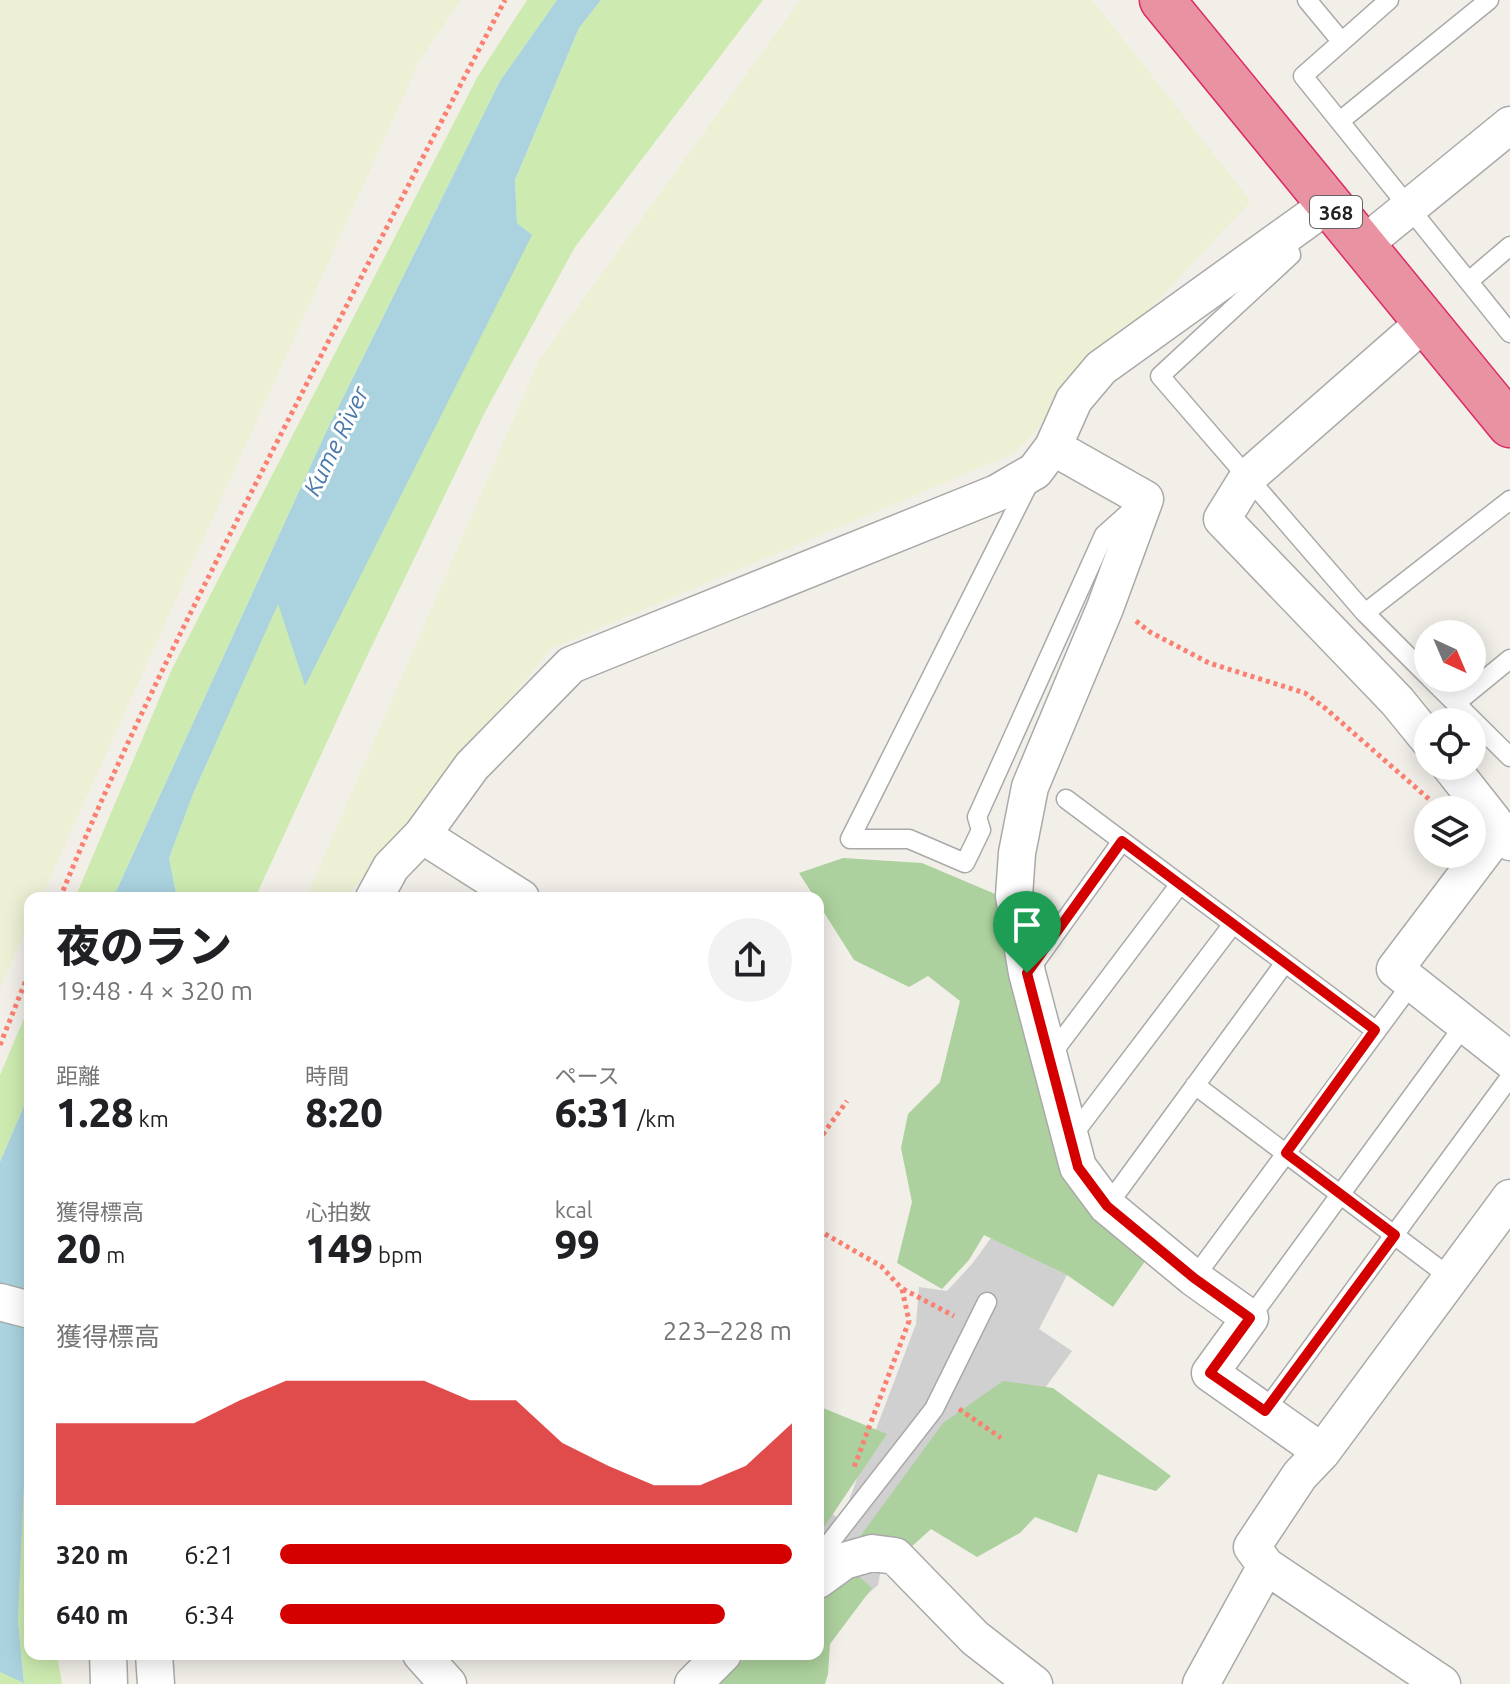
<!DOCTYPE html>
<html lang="ja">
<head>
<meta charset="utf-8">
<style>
  :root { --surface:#fff; --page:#f2f2f2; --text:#202124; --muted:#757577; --accent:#d40000 }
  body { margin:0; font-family:Ubuntu,"Noto Sans JP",sans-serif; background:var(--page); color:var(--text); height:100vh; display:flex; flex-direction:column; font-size:30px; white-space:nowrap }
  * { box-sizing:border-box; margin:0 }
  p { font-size:26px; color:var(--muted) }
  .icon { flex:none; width:44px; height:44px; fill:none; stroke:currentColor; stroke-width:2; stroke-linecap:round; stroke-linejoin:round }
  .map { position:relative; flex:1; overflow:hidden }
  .panel { position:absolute; left:24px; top:892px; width:800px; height:768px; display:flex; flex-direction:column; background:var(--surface); border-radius:16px; box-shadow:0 4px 20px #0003 }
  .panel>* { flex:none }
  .needle { width:52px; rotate:136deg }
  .tools { position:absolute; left:1414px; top:620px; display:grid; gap:16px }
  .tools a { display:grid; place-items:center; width:72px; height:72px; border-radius:50%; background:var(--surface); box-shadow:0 4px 20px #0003; font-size:40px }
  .pin { position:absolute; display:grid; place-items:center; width:68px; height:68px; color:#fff; margin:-82px -34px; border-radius:50% 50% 50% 0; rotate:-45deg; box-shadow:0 0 8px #0007 }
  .pin .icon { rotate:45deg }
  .round { display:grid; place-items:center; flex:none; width:84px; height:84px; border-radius:42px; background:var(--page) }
  .headline { display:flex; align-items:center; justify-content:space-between; height:136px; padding:0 32px }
  h1 { font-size:44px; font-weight:800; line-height:60px }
  .metrics { display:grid; grid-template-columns:repeat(3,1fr); gap:12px; height:136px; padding:8px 32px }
  .metrics div { display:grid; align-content:center }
  .metrics b { font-size:40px; font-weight:800 }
  .metrics small { font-size:22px; font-weight:400 }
  .metrics p { font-size:22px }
  .chart { height:224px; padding:16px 32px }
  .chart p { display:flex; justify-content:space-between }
  .chart svg { width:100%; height:144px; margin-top:8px; fill:var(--accent); opacity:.7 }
  ul { padding:0 32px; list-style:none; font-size:26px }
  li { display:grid; grid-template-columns:128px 96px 1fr; align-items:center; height:60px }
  li i { height:20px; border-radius:10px; background:var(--accent) }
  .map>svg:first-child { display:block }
  .religious { fill:#d0d0d0 }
  .farmland { fill:#eef0d5 }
  .grass { fill:#cdebb0 }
  .forest { fill:#add19e }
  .water { fill:#aad3df }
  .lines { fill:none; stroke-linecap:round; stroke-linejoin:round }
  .lane-casing { stroke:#a9a9a9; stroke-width:21 }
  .street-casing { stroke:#a9a9a9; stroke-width:39 }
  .highway-casing { stroke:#dc2a67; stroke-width:47 }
  .path { stroke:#fa8072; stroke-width:5; stroke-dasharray:4 4; stroke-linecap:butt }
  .lane { stroke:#fff; stroke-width:18 }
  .street { stroke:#fff; stroke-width:36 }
  .highway { stroke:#e892a2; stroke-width:44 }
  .route-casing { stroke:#fff; stroke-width:16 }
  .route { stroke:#d40000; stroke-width:10 }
  .labels { text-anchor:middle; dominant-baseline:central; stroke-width:6; stroke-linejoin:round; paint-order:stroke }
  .shield { fill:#fff; stroke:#646464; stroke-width:2 }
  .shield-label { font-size:20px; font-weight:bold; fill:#222 }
  .water-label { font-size:24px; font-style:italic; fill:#4a7aab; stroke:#fff }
</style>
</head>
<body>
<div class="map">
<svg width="1510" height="1684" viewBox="0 0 1510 1684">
  <rect width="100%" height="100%" fill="#f2efe9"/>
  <path class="religious" d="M991 1238 1067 1275 1039 1329 1072 1351 1032 1406 938 1471 888 1531 878 1585 838 1621 803 1684H720L747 1654H818V1502L841 1521 916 1324 919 1287 947 1291 972 1264Z"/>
  <path class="farmland" d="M0 0H461L420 60 41 898H30V921L0 988Z
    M800 0H1092L1251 201 1015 453 550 649 422 810 345 898H306L539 360Z"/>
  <path class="grass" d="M527 0H557L500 81 327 430 113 898H75L171 671 478 76Z
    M601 0H763L575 247 485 412 356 679 255 898H177L169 858 193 794 278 602 305 685 531 235 517 223 515 180 579 28Z
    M30 1004V1092L0 1162V1075Z
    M30 1386V1654H57L62 1684H0V1672L24 1682 18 1621 28 1395Z"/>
  <path class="forest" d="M843 858 922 863 1000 896 1037 1060 1148 1257 1113 1307 1067 1275 984 1235 969 1260 942 1289 897 1263 912 1202 901 1148 908 1114 940 1082 960 1001 928 976 909 987 854 960 818 903V898H815L799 873Z
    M1003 1381 1053 1388 1171 1476 1156 1491 1098 1474 1077 1533 1035 1517 1020 1533 977 1557 931 1529 909 1549 859 1538 943 1423Z
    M818 1406 887 1434 818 1536Z
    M856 1574 872 1588 830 1644 828 1674 825 1684H718L750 1654H818V1600Z"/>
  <path class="water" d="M557 0H601L579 28 515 180 517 223 532 235 305 686 278 604 193 794 169 858 177 898H113L327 430 500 81Z
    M30 1092V1386L28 1395 18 1621 24 1683 0 1672V1162Z"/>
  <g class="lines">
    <g class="lane-casing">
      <path id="lane" d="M1307 0 1341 41
        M1389 0 1303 76 1510 333
        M1340 121 1489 0
        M1285 236 1291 255 1160 376 1365 613 1428 676
        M1469 281 1510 246
        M1030 481 850 839H909L965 863 981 830 977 817 1104 535 1133 509
        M1365 613 1510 500
        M1430 678 1510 757
        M1456 703 1510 659
        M1066 799 1375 1030
        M1028 972 1122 841
        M1050 1056 1180 884
        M1195 1085 1451 1278
        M1072 1136 1233 924
        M1107 1206 1284 964
        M1194 1278 1412 983
        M1250 1318 1465 1024
        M1265 1411 1510 1077
        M821 1554 934 1409 987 1302"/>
    </g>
    <g class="street-casing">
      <path id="street" d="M1363 245 1510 125
        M1426 321 1248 477 1222 519 1397 701 1428 739
        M1053 447 1145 499 1105 608 1030 787 1017 853 1014 896 1027 973 1078 1167 1107 1206 1194 1278 1250 1318 1210 1373 1322 1452
        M1450 766 1510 842
        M1477 831 1501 829 1395 969 1510 1060
        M422 835 521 898
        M374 898 391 867 422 835 472 766 571 665 997 493 1035 471 1053 447 1074 400 1101 368 1329 204
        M0 1302 30 1310
        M1266 1566 1442 1684
        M818 1580 844 1561 872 1553 895 1556 975 1638 1034 1684
        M108 1654 109 1684
        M154 1654 156 1684
        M421 1654 448 1684
        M693 1684 723 1654
        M1201 1684 1266 1566 1252 1547 1300 1475 1322 1452 1510 1198"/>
    </g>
    <g class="highway-casing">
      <path id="highway" d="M1162 0 1510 425"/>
    </g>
    <path class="path" d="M1136 621 1150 632 1209 663 1305 693 1325 708 1430 800
      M60 898C124 741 201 591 278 440 353 293 428 146 505 0
      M0 1045 30 970
      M818 1141 847 1101
      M818 1230 881 1266 902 1289 909 1321 853 1470
      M903 1289 954 1316
      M959 1409 1001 1438"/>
    <use href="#lane" class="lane"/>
    <use href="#street" class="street"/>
    <use href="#highway" class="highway"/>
  </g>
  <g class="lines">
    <g class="route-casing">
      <path id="route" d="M1122 841 1375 1030 1286 1153 1395 1235 1265 1411 1210 1373 1250 1318 1194 1278 1107 1206 1078 1167 1027 973Z"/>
    </g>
    <use href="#route" class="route"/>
  </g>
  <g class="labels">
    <rect class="shield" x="1310" y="196" width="52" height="32" rx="6"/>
    <g class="shield-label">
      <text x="1336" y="212">368</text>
    </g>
    <g class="water-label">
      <text transform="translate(336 441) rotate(-64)">Kume River</text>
    </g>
  </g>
</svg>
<div class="tools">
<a><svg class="needle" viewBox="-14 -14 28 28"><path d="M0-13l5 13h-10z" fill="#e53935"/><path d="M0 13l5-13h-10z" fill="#757577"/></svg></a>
<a><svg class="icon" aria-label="locate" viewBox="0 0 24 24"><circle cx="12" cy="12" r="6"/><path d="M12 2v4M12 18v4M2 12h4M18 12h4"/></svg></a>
<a><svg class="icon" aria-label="layers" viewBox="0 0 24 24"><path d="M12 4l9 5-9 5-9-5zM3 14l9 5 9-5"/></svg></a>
</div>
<div class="pin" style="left:1027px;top:973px;background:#1e9e55"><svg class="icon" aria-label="arrive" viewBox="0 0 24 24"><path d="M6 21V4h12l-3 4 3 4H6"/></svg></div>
<section class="panel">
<div class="headline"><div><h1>夜のラン</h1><p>19:48 · 4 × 320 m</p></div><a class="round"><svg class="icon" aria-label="share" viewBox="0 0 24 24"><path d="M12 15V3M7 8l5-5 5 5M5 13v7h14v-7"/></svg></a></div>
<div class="metrics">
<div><p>距離</p><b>1.28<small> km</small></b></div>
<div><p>時間</p><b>8:20</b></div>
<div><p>ペース</p><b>6:31<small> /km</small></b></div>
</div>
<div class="metrics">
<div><p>獲得標高</p><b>20<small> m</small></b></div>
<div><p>心拍数</p><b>149<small> bpm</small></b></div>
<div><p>kcal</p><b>99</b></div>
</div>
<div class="chart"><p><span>獲得標高</span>223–228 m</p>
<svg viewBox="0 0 160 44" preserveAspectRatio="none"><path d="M0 44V19L10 19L20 19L30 19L40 12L50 6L60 6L70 6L80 6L90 12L100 12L110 25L120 32L130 38L140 38L150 32L160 19V44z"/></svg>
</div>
<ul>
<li><b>320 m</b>6:21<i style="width:100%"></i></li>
<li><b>640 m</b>6:34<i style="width:87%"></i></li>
</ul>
</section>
</div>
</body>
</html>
